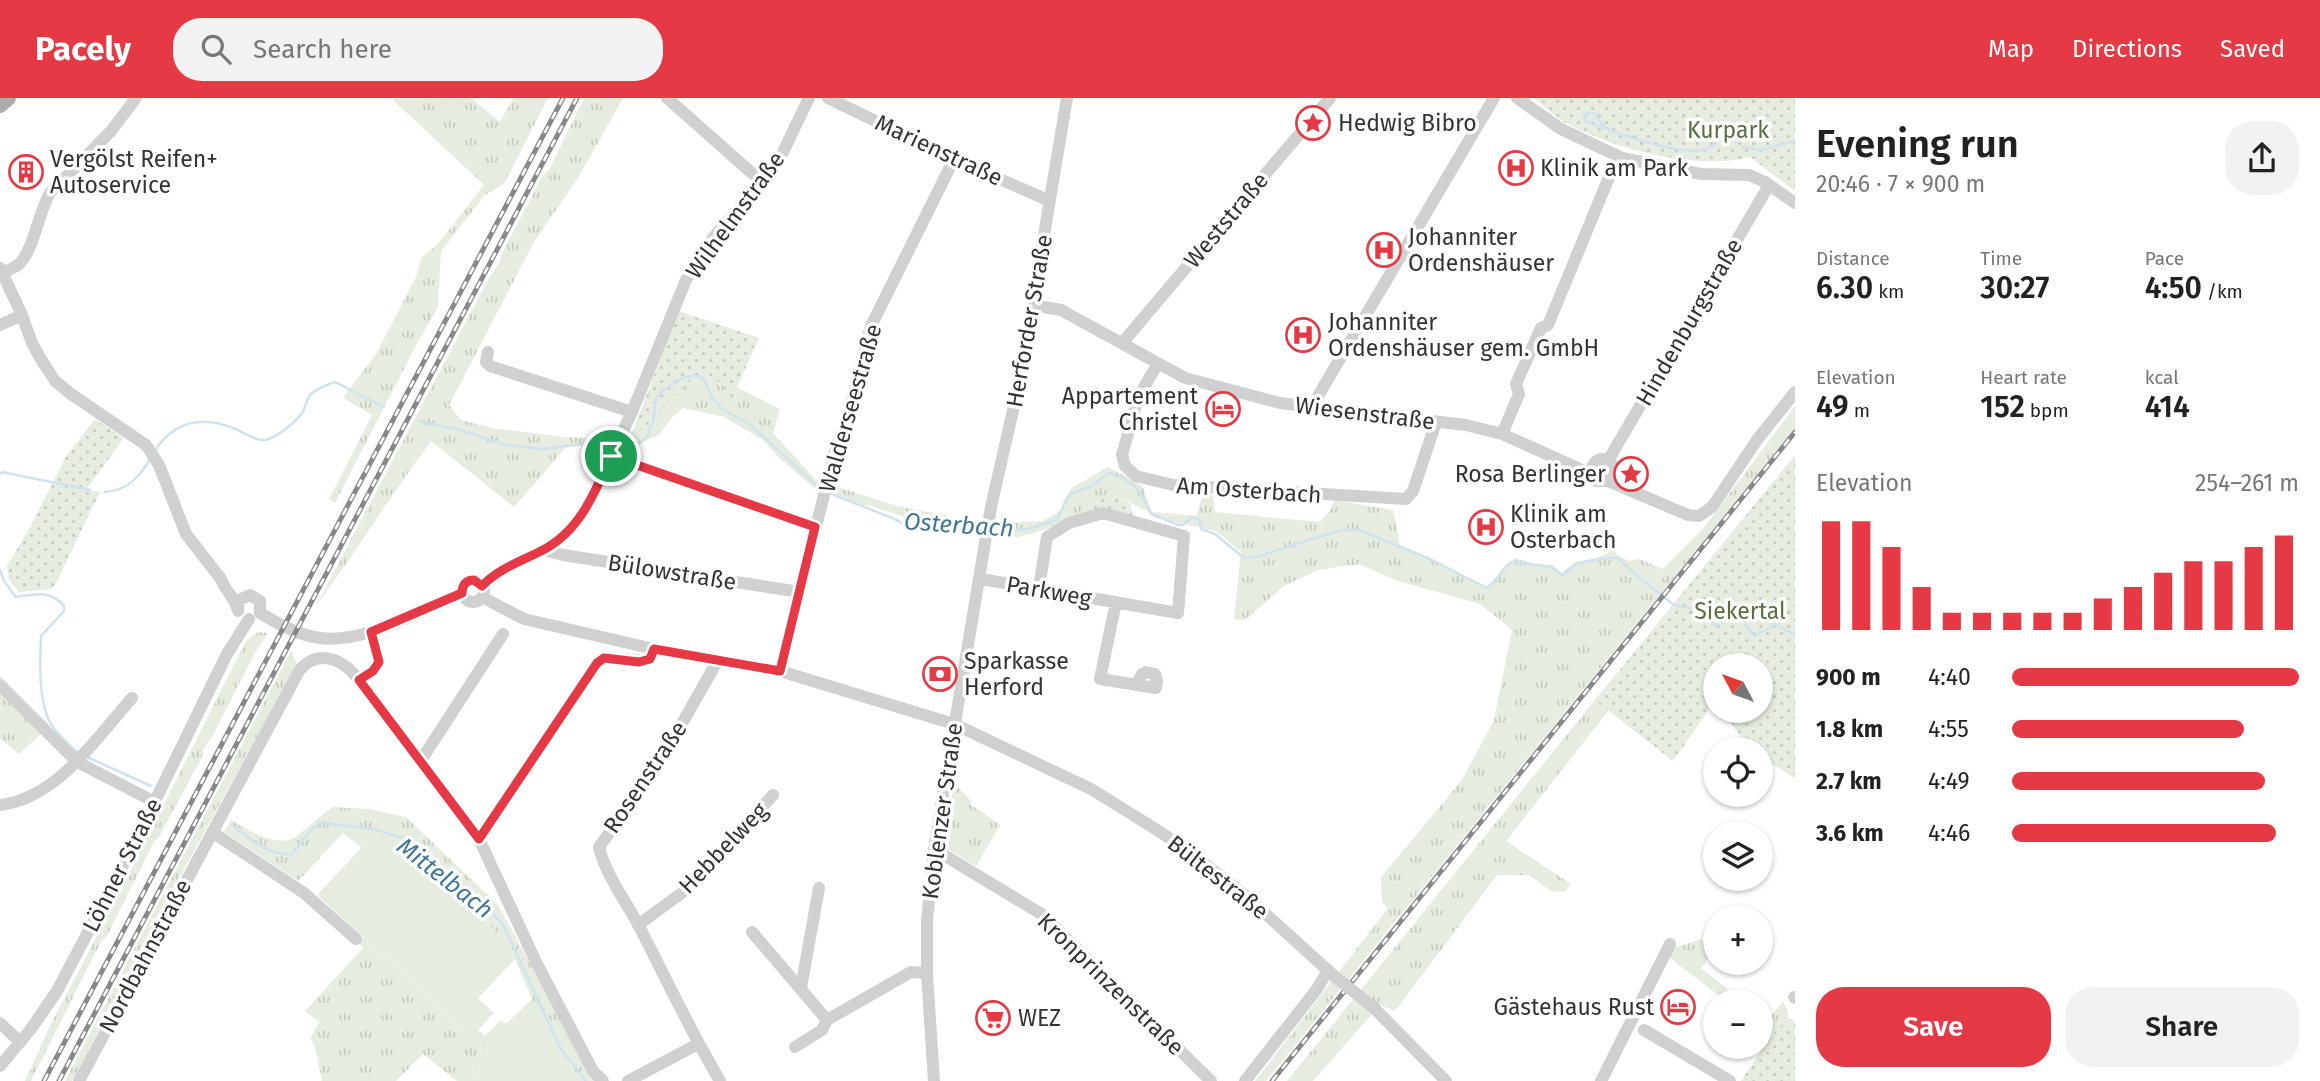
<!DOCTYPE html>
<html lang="en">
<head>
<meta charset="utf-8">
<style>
  :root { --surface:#fff; --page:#f2f2f2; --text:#222; --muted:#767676; --accent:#e63946 }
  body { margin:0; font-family:"Fira Sans",sans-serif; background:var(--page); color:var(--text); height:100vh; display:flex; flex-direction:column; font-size:26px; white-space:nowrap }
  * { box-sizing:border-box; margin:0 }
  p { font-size:23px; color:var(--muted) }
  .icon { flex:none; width:38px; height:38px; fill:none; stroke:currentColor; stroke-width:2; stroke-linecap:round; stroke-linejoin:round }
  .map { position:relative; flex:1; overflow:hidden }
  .details { display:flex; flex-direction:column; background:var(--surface); width:525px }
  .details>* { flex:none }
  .needle { width:46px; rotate:311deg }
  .controls { position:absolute; left:1703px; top:555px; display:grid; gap:14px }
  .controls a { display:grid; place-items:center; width:70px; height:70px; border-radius:50%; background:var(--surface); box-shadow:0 2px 5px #0004; font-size:35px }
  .pin { position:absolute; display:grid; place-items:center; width:60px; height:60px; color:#fff; margin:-30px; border:4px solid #fff; border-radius:50%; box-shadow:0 2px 7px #0007 }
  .round { display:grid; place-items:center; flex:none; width:74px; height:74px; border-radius:28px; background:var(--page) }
  .headline { display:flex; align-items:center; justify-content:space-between; height:119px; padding:0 21px }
  h1 { font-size:38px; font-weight:600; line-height:52px }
  .metrics { display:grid; grid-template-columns:repeat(3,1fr); gap:10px; height:119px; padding:7px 21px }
  .metrics div { display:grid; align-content:center }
  .metrics b { font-size:30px; font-weight:600 }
  .metrics small { font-size:19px; font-weight:400 }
  .metrics p { font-size:19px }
  .chart { height:196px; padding:14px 21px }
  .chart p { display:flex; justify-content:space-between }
  .chart svg { width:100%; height:126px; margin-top:7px; stroke:var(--accent); stroke-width:6 }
  .primary-button { display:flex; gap:14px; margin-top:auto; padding:14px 21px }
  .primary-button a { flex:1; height:80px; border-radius:28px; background:var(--accent); color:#fff; font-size:28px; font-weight:600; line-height:80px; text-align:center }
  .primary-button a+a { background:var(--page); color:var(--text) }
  ul { padding:0 21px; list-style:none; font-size:23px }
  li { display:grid; grid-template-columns:112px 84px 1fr; align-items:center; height:52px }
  li i { height:18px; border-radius:9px; background:var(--accent) }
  header { display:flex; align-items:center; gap:42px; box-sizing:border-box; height:98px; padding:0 35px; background:var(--accent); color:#fff }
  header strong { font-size:33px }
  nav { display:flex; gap:38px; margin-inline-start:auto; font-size:24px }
  .search { width:490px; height:63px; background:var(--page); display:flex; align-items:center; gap:18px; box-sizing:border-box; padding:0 24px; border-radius:28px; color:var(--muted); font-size:26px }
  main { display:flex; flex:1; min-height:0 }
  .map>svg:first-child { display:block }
  .grass { fill:url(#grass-tufts) }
  .park { fill:url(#park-dots) }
  .pitch { fill:#e6ecdf }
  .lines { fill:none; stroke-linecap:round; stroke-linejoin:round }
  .stream { stroke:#cfe2ee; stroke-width:2.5 }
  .minor { stroke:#d0d0d0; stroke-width:12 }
  .major { stroke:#ababab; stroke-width:16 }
  .rail-casing { stroke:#888; stroke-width:5 }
  .rail { stroke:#fff; stroke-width:2.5; stroke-dasharray:8; stroke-linecap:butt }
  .minor-bridge { stroke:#d0d0d0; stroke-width:12 }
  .route-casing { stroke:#fff; stroke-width:14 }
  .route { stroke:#e63946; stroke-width:9 }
  .labels { text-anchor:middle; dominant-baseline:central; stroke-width:7; stroke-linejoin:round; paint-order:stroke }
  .poi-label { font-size:23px; fill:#333; stroke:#fff; text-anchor:start }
  .park-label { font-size:23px; fill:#56703f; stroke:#fff }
  .street-label { font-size:23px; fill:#333; stroke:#fff }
  .water-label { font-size:24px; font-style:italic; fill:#3f7597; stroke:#fff }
</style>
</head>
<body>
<header>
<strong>Pacely</strong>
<div class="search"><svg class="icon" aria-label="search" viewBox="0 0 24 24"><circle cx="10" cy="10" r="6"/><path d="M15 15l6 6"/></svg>Search here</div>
<nav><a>Map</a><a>Directions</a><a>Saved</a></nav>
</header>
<main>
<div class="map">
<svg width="1795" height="983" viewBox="0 0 1795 983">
  <defs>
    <pattern id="grass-tufts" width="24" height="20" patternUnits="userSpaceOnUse" patternTransform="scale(1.75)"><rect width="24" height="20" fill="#e6ecdf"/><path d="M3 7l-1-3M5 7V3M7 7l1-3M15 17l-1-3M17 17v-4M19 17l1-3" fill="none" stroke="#c6cbc0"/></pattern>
    <pattern id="park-dots" width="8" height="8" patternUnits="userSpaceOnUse" patternTransform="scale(1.75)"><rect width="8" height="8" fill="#e6ecdf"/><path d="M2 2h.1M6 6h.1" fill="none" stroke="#c6cbc0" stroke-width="1.8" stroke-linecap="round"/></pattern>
  </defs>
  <rect width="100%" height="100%" fill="#fff"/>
  <path class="grass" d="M471 0 500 24 513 0H548L504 86 485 97 441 153 438 209 413 253 335 405 329 401 372 317 343 300 376 256 416 179 421 160 437 147 484 87 392 1Z
    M584 0H623L578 80 534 144 449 307 461 322 492 330 564 339 602 341 646 330 662 310 693 280 720 284 732 299 737 289 780 311 773 335 816 382 897 408 990 426 1043 423 1060 413 1070 391 1108 369 1142 387 1152 414 1196 418 1203 396 1213 397 1215 414 1320 424 1332 410 1334 402 1393 412 1400 447 1486 488C1498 481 1502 467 1515 460L1534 466 1552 467 1562 475 1575 464 1592 462 1608 455 1602 446 1616 453 1617 457 1629 463 1639 461 1663 471 1703 431 1795 308V330L1266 983H1255L1388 810 1382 804 1381 779 1462 682 1494 622 1512 532 1480 506 1398 483 1359 466 1318 472 1284 488 1245 522 1234 521 1241 454 1216 433 1167 422 1115 398C1083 415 1053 432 1018 439L952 435 869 407 858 408 843 399 814 390 776 357 763 342 724 319 683 310 672 319 659 337 628 350 613 345 568 347 514 409 431 343C391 397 356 454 316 508L489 180 500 164 501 157 543 77 549 72Z
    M258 534 268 535 255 555 212 639 203 651 202 659 159 739 154 744 107 838 101 843 31 983H25L49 930 116 802 246 543Z
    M291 553 297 566 162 811 72 983H65Z
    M0 578 50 628 19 656 0 641Z
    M1595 602 1609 612 1506 743 1571 786 1565 794 1551 793 1529 777H1497L1395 913 1380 907 1313 983H1287Z
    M954 685 971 703 970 706 1000 727 976 768 948 751 944 746Z
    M333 709 368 711 406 719 498 807 590 976 596 983H588L576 975 532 901 508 845 382 728 362 750 343 735 298 783 224 734 231 722C249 732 279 753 298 737 310 728 320 717 333 709Z
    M363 839 482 947 477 983H457L423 956 396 983H322L314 945 310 941 319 924 305 913 363 850 359 845Z
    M1709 839C1720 851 1710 858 1701 870L1743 903H1726L1666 857 1667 852Z
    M1783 903C1794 922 1785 924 1771 938L1761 930 1760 917 1768 922Z"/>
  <path class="park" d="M1534 0H1795V93L1750 59C1700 73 1613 51 1568 26 1556 20 1545 9 1534 0Z
    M679 213 759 240 732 300 720 284 693 280 662 310 646 330 632 335Z
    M95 321 124 340 86 392 100 394 55 487 51 491 19 494 9 482 7 468 29 431 67 357Z
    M1795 357V680L1761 659 1760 651H1749L1723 613 1760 612V567H1715V603L1673 663 1595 602Z
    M1115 398 1130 406 1134 419 1072 421 1092 401Z
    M1788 921 1795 923V983H1741L1771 938Z"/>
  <path class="pitch" d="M382 728 508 845 515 861 478 900 494 915 478 932 485 938 501 922 506 926 532 901 576 975 588 983H477L482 947 317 797Z"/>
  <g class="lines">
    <path class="stream" d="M1608 31 1602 26 1594 15H1587L1584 18 1585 23C1610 33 1676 57 1702 52 1707 51 1712 49 1716 45
      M1743 49 1762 52 1795 43
      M419 323 464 333 505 347 542 351 601 344 612 348
      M618 351 628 355 647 339 653 323 656 301 661 294 684 279 699 278 704 282 712 300 722 311 751 327 820 391
      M154 354C173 324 200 317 233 330 242 333 253 342 263 342 273 343 296 324 302 315 306 309 306 302 311 296 317 290 327 287 335 284L384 309
      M0 376 2 374 90 392
      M105 394C129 392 139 379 151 360
      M829 395 897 422 906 428 983 433
      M990 433 1028 431 1057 422 1067 400 1072 395 1090 389 1109 375C1136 384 1140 391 1151 416L1179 427H1183L1191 419 1199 421 1201 431 1215 436 1244 460 1259 458 1341 432H1359L1430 461 1487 490C1498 484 1500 472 1510 465 1513 463 1549 468 1554 471 1557 472 1559 475 1562 478 1566 474 1572 468 1577 466 1583 463 1612 459 1618 460L1630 472 1674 507 1695 511 1717 528 1728 519 1743 522 1754 538 1775 527 1795 536
      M0 472 4 483 16 499C35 496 51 492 64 508V513L41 538C40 564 38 604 51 626 58 638 69 646 78 655
      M87 659 151 688
      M232 727C249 740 269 759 292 756L311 732 320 725 373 731 403 740 483 804 503 827 561 951 586 983"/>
    <path class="minor" d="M667 0 762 84
      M828 0 954 61 1050 103
      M1517 0 1561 31 1622 60 1701 76 1749 77 1765 84 1795 105
      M0 170 22 217 32 245 42 263 55 283 71 296 146 347 159 367 186 436 221 481C225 492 234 499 237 510
      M3 175C8 172 13 170 18 167 34 153 38 115 50 95L111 33 136 0
      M1033 207 1061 212 1185 280 1280 305 1466 327 1502 336 1591 376 1597 383H1608L1688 417 1699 418 1712 409 1757 342 1795 294
      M0 227 22 217
      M1123 244 1330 0
      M488 254 486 264 490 268 632 314
      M1158 265 1138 300 1122 357 1125 368 1136 378 1173 387 1406 401 1413 393 1436 324
      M1313 310 1318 298 1494 0
      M1502 336 1519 296 1516 286 1541 230 1548 227 1612 72
      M611 358 815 429
      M1609 361 1769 87
      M1591 376C1591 358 1611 355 1615 373L1608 383
      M544 452 563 457 800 494
      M981 481 1178 515 1184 438 1103 415 1069 425 1047 439 1039 490
      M462 493a11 11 0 1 1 22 0a11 11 0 1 1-22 0Z
      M483 488 501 473 556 444 579 421 592 398 632 314 686 182 713 140 762 84 783 54 809 0
      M482 499 524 521 654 551 780 573 954 626 1091 691 1154 730 1190 754 1246 798 1333 877
      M1116 504 1100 581 1156 590 1157 583 1155 576 1146 574 1142 576 1136 587
      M238 513 239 502 250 497 260 503V515
      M260 515C277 525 294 535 314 539 360 549 420 513 462 495
      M718 562 655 673 599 749C606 778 626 803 640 830 666 881 691 934 720 983
      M780 573 835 353 845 327 871 228 954 61
      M359 582 373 573 379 564 371 534
      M0 587 77 664 155 704
      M420 664 503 536
      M0 707C58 700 96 640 132 600
      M212 734 304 795 356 841
      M479 741 597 565C611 555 633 565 650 561L654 551
      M934 751 1043 817 1211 983
      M638 827 690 789 773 697
      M752 834 827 922
      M801 890 819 790
      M1794 899 1795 900
      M1373 909 1446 983
      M0 925 20 944
      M1644 932 1730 983
      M795 949 822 932 827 922 911 874 927 875
      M0 968 31 931 57 893 129 756 227 556 249 521
      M79 983 299 573C316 552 339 559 355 577L479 741 536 864 593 973 603 983
      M628 983 698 946
      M934 983 927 875V823L934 751 991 409 1019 286 1067 0
      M1245 983 1317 891 1328 872
      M1601 983 1670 846"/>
    <path class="major" d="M0 7 8 0"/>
    <g class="rail-casing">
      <path id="rail" d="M44 983 563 0
        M59 983 577 0
        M1272 983 1795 334"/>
    </g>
    <use href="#rail" class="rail"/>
    <path class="minor-bridge" d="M1333 877 1373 909"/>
  </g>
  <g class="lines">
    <g class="route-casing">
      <path id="route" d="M611 358 815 429 780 573 654 551 650 561 639 564 604 560 597 565 479 741 359 582 373 573 379 564 371 534 462 495C462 487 466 482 474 482L482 488C499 470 522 463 543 452 580 433 595 394 611 358Z"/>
    </g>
    <use href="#route" class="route"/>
  </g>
  <defs>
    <g id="sight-ring" transform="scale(1.75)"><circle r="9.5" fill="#fff" stroke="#e63946" stroke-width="1.5"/><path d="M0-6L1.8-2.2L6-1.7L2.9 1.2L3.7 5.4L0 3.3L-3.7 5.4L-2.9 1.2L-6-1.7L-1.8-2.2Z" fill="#e63946"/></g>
    <g id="hospital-ring" transform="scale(1.75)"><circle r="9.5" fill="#fff" stroke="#e63946" stroke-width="1.5"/><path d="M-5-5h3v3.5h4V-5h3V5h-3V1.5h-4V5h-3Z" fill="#e63946"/></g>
    <g id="building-ring" transform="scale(1.75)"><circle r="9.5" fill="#fff" stroke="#e63946" stroke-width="1.5"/><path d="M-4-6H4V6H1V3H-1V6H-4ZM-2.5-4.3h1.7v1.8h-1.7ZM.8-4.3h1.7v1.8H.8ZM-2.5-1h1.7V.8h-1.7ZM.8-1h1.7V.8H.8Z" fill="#e63946"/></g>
    <g id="hotel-ring" transform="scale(1.75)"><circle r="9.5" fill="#fff" stroke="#e63946" stroke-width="1.5"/><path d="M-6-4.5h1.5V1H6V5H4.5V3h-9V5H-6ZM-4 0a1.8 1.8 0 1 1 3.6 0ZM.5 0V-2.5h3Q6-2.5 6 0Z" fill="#e63946"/></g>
    <g id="bank-ring" transform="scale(1.75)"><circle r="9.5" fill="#fff" stroke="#e63946" stroke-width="1.5"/><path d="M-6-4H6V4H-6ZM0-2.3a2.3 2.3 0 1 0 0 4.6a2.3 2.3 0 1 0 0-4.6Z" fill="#e63946"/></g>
    <g id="supermarket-ring" transform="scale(1.75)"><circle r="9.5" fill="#fff" stroke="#e63946" stroke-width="1.5"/><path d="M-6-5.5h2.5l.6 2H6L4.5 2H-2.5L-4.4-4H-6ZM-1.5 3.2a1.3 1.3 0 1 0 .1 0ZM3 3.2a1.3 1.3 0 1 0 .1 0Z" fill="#e63946"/></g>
  </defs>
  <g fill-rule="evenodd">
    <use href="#sight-ring" x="1313" y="25"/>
    <use href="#hospital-ring" x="1516" y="70"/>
    <use href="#building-ring" x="26" y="74"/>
    <use href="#hospital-ring" x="1384" y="152"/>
    <use href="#hospital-ring" x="1303" y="237"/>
    <use href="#hotel-ring" x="1223" y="311"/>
    <use href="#sight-ring" x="1631" y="376"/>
    <use href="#hospital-ring" x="1486" y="429"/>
    <use href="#bank-ring" x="940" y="576"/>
    <use href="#hotel-ring" x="1678" y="909"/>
    <use href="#supermarket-ring" x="993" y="920"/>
  </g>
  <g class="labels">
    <g class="poi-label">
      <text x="1338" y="25">Hedwig Bibro</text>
      <text x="50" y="61">Vergölst Reifen+<tspan x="50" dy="26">Autoservice</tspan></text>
      <text x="1540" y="70">Klinik am Park</text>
      <text x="1408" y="139">Johanniter<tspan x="1408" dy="26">Ordenshäuser</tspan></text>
      <text x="1328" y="224">Johanniter<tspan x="1328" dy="26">Ordenshäuser gem. GmbH</tspan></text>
      <text x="1198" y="298" text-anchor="end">Appartement<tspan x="1198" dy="26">Christel</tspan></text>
      <text x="1606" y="376" text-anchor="end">Rosa Berlinger</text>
      <text x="1510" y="416">Klinik am<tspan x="1510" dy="26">Osterbach</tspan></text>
      <text x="964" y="563">Sparkasse<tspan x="964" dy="26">Herford</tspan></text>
      <text x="1654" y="909" text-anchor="end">Gästehaus Rust</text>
      <text x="1018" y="920">WEZ</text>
    </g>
    <g class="park-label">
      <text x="1728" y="32">Kurpark</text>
      <text x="1740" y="513">Siekertal</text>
    </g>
    <g class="street-label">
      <text transform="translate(939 52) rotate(25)">Marienstraße</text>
      <text transform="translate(735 117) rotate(-54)">Wilhelmstraße</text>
      <text transform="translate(1226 122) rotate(-50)">Weststraße</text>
      <text transform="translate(1029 223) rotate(-80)">Herforder Straße</text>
      <text transform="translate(1689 224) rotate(-60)">Hindenburgstraße</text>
      <text transform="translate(850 310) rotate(-74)">Walderseestraße</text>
      <text transform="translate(1365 315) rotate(7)">Wiesenstraße</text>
      <text transform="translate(1249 392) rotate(4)">Am Osterbach</text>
      <text transform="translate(672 474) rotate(9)">Bülowstraße</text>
      <text transform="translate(1049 493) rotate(10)">Parkweg</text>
      <text transform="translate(645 679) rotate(-56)">Rosenstraße</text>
      <text transform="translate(942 713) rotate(-82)">Koblenzer Straße</text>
      <text transform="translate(723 750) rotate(-46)">Hebbelweg</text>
      <text transform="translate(122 767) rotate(-63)">Löhner Straße</text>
      <text transform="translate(1218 779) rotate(38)">Bültestraße</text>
      <text transform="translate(145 858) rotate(-62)">Nordbahnstraße</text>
      <text transform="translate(1111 886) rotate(44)">Kronprinzenstraße</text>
    </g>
    <g class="water-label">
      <text transform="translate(959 427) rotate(4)">Osterbach</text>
      <text transform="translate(445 780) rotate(38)">Mittelbach</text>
    </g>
  </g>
</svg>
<div class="controls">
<a><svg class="needle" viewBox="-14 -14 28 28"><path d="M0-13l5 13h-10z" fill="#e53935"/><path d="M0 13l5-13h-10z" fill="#767676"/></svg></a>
<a><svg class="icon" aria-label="locate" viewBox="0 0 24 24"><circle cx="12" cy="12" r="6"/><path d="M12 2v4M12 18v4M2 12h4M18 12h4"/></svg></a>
<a><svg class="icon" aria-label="layers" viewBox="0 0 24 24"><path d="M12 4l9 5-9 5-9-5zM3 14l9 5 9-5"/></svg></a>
<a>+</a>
<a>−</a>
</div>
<div class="pin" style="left:611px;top:358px;background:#1e9e55"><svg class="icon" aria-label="arrive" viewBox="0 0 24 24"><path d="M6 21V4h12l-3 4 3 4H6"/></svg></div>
</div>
<section class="details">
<div class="headline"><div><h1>Evening run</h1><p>20:46 · 7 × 900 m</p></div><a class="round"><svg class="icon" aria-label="share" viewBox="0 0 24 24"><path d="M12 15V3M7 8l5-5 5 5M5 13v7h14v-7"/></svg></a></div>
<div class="metrics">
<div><p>Distance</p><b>6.30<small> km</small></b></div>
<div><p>Time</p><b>30:27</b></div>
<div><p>Pace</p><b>4:50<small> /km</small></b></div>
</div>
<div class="metrics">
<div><p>Elevation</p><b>49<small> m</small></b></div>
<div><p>Heart rate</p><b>152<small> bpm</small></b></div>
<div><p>kcal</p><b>414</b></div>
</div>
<div class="chart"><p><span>Elevation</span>254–261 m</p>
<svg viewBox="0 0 160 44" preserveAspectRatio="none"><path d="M5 44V6M15 44V6M25 44V15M35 44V29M45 44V38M55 44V38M65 44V38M75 44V38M85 44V38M95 44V33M105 44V29M115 44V24M125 44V20M135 44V20M145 44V15M155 44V11"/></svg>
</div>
<ul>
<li><b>900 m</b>4:40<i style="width:100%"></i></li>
<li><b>1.8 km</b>4:55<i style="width:81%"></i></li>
<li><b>2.7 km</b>4:49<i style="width:88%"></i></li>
<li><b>3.6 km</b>4:46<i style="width:92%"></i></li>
</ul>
<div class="primary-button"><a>Save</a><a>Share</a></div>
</section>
</main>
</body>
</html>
